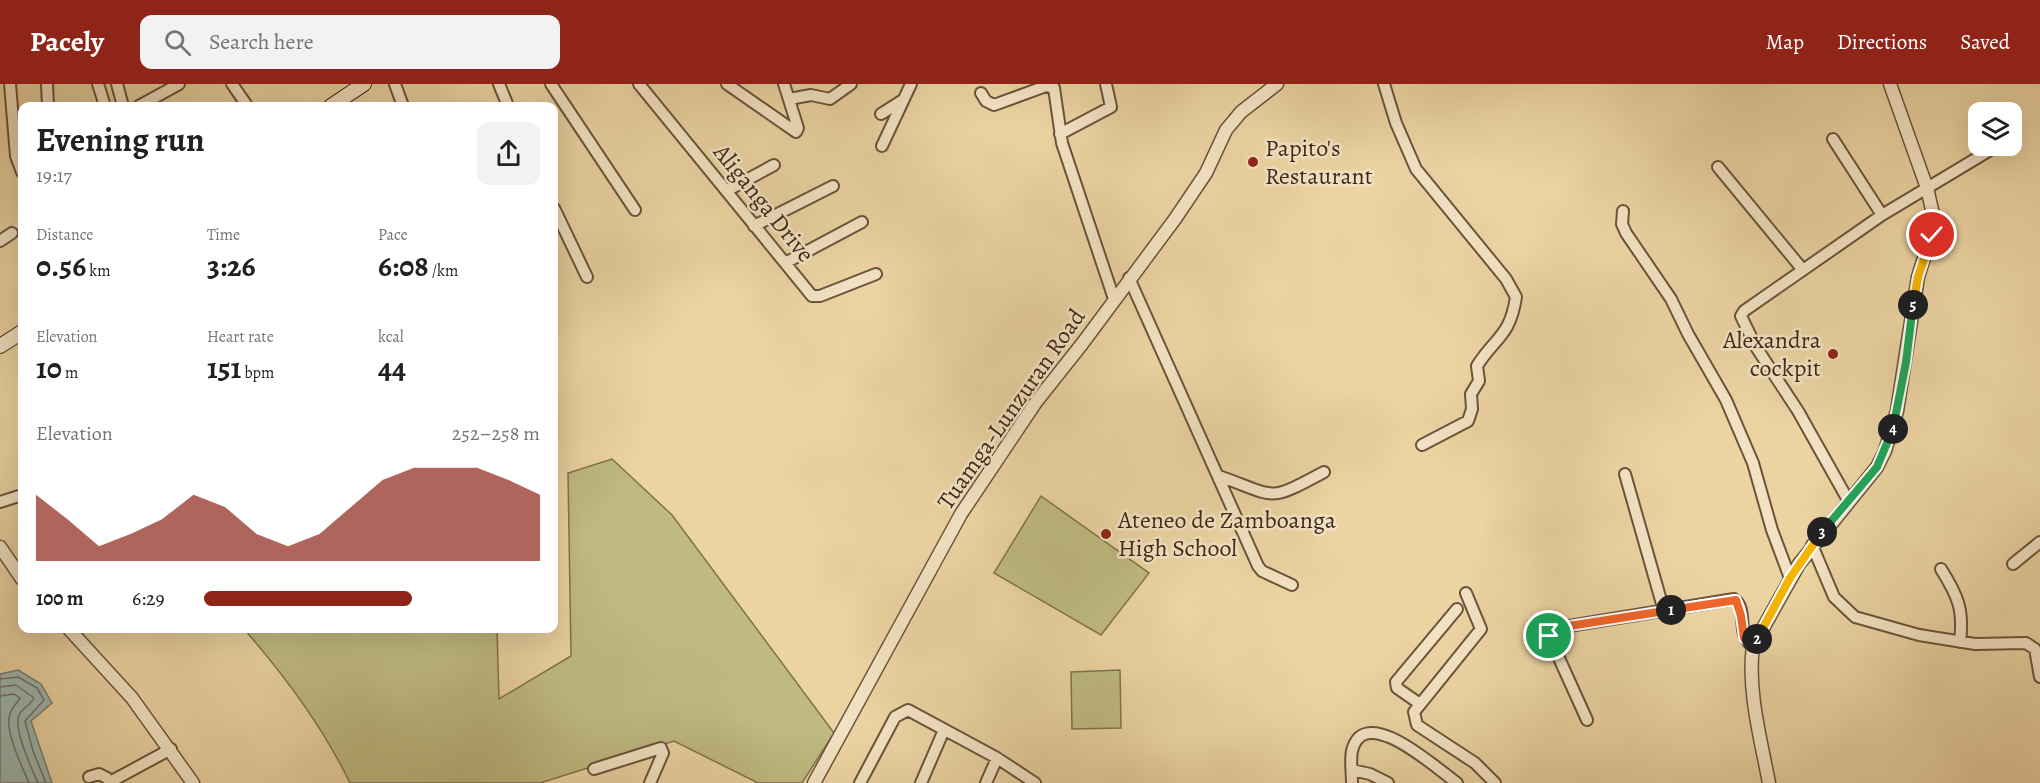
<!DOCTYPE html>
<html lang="en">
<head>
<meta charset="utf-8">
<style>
  :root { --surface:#fff; --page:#f2f2f2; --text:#202124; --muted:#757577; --accent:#8f2418 }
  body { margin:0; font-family:Alegreya,serif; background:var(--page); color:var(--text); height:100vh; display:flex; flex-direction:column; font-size:22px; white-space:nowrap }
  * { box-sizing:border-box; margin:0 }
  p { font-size:20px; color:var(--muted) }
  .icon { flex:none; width:33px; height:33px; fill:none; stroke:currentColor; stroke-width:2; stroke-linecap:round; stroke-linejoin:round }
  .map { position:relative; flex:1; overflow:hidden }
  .drawer { position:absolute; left:18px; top:18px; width:540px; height:531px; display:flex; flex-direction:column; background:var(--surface); border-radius:12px; box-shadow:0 6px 24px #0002 }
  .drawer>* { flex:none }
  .tools { position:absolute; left:1968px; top:18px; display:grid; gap:12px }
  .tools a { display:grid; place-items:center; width:54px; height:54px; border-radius:12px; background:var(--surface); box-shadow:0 6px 24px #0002; font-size:30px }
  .pin { position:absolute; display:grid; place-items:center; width:51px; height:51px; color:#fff; margin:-26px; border:3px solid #fff; border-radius:50%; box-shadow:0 2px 6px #0007 }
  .km { position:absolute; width:30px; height:30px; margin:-15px; border-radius:50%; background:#222; color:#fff; font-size:16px; line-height:30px; text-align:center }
  .round { display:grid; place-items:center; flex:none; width:63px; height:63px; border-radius:12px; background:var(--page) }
  .overview { display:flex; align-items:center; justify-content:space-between; height:102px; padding:0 18px }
  h1 { font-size:33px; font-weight:700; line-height:45px }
  .metrics { display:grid; grid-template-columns:repeat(3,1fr); gap:9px; height:102px; padding:6px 18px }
  .metrics div { display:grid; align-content:center }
  .metrics b { font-size:30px; font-weight:700 }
  .metrics small { font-size:16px; font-weight:400 }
  .metrics p { font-size:16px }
  .chart { height:168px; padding:12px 18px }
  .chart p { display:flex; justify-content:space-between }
  .chart svg { width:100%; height:108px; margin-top:6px; fill:var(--accent); opacity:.7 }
  ul { padding:0 18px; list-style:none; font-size:20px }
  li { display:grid; grid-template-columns:96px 72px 1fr; align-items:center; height:45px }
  li i { height:15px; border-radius:8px; background:var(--accent) }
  header { display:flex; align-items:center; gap:36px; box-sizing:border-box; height:84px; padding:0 30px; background:var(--accent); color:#fff }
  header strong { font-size:28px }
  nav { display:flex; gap:33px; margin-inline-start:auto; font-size:21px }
  .search { width:420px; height:54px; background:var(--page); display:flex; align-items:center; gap:15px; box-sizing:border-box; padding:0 21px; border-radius:12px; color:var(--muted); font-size:22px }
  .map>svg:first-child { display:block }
  .green { fill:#beba80; stroke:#7f724c; stroke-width:1.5 }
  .water { fill:#9cb6b0; stroke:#777e73; stroke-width:1.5 }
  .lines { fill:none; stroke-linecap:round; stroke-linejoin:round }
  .shore { stroke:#6e7064; stroke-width:1.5 }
  .minor-casing { stroke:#6b543a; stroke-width:14 }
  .tertiary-casing { stroke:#6b543a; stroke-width:15 }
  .secondary-casing { stroke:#402918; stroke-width:16 }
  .minor { stroke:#f2e2c3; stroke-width:10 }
  .tertiary { stroke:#f2e2c3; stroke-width:12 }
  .secondary { stroke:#f2e2c3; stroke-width:14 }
  .split-1-casing { stroke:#fff; stroke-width:12 }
  .split-2-casing { stroke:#fff; stroke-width:12 }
  .split-3-casing { stroke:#fff; stroke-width:12 }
  .split-4-casing { stroke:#fff; stroke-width:12 }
  .split-5-casing { stroke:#fff; stroke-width:12 }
  .split-6-casing { stroke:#fff; stroke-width:12 }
  .split-1 { stroke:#f0652b; stroke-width:8 }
  .split-2 { stroke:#f0652b; stroke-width:8 }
  .split-3 { stroke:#f5b400; stroke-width:8 }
  .split-4 { stroke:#22a559; stroke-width:8 }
  .split-5 { stroke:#22a559; stroke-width:8 }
  .split-6 { stroke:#f5b400; stroke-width:8 }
  .poi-dot { fill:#8f2418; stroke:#f2e2c3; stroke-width:2 }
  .labels { text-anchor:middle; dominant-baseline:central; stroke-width:5; stroke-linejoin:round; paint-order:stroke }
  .poi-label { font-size:24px; fill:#402918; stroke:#f2e2c3; text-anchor:start }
  .street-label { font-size:24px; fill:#402918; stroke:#f2e2c3 }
</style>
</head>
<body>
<header>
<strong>Pacely</strong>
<div class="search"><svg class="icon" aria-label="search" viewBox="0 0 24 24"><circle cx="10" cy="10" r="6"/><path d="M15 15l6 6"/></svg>Search here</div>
<nav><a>Map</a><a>Directions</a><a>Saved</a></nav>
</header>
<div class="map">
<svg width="2040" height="699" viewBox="0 0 2040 699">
  <rect width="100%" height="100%" fill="#ebd3a2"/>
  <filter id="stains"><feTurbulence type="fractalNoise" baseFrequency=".00333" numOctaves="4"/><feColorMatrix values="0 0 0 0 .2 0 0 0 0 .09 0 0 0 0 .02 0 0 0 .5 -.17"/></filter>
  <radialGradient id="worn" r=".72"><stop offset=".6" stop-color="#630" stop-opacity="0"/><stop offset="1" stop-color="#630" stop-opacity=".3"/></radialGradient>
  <path class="green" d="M612 375 672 431 834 649 802 699H758L674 657 540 699H350C323 643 285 592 244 545H497L499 615 571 572 568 389Z
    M1041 412 1149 489 1101 551 994 489Z
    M1120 586 1121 644 1072 645 1071 588Z"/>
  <path class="water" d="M18 586 41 600 52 619 31 637 52 699H0V590Z"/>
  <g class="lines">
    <path class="shore" d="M0 595 18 593 37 604 44 616 25 637 33 667 46 699
      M0 603 16 601 34 614C31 621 22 624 19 631 13 645 32 685 38 699
      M0 612 14 610 20 614C17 619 12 623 10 630 4 647 22 682 29 699"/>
    <g class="minor-casing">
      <path id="minor" d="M10 0 16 72 22 88
        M47 0 48 22
        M98 0 105 22
        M117 0 123 22
        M232 0 246 20
        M395 0 403 22
        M499 0 508 22
        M551 0 635 126
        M639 0 812 212H820L876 190
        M727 0 796 48 798 44 784 0
        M1384 0 1396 39 1416 85 1506 195 1516 213C1510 253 1495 253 1477 282L1479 297 1471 310 1472 325 1468 337 1422 361
        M981 9 986 17 994 21 1046 2 1054 4 1062 59 1114 215
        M789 15 811 11 830 15 851 0
        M139 22 179 0
        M881 30 903 16
        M1060 50 1111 23 1106 0
        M1833 55 1882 131
        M882 62 911 0
        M1718 83 1803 186
        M728 106 774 81
        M554 124 587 193
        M1623 127 1622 140 1626 149 1671 215 1688 250 1726 316 1753 379 1772 446 1790 494
        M754 142 833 102
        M0 157 12 149
        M785 179 862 138
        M1129 194 1258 482 1262 487 1292 501
        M1625 390 1664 527
        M1219 392C1278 413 1266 419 1324 388
        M1848 416 1798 327 1756 263 1741 232 1744 227 1882 131 1997 62
        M0 418 22 411
        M1812 461 1834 513 1855 533 1919 551 1975 560 2026 559 2035 565 2040 593
        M2013 480 2040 458
        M1941 485C1958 512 1964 526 1960 558
        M1466 509 1481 545 1414 628 1417 641 1475 679 1495 699
        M1549 552 1587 636
        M1540 557 1569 542 1734 515C1749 525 1735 552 1753 562
        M1420 620 1397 604 1396 598 1457 525
        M594 685 661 664 663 669 650 699
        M1352 686 1370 690 1388 699
        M89 693 99 690 107 694 110 699
        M110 698 171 665
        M860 699 895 633 908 626 997 674 1035 699
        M921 699 944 646
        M986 699 997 674
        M1352 699C1352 689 1350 676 1352 667 1364 617 1437 685 1457 699"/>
    </g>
    <g class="tertiary-casing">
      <path id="tertiary" d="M0 463 22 495
        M68 544 132 614 193 699
        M814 699 961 430 1036 318 1082 260 1175 135 1206 89 1226 46 1241 28 1277 0
        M1769 699C1761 656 1747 606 1753 562L1799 480 1877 383 1885 367 1897 327 1918 193 1935 139 1927 104 1890 0"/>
    </g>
    <g class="secondary-casing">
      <path id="secondary" d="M331 22 364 0
        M0 262 22 248"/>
    </g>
    <use href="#minor" class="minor"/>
    <use href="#tertiary" class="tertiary"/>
    <use href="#secondary" class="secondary"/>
  </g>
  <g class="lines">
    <g class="split-1-casing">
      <path id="split-1" d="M1549 552 1569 542 1671 526"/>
    </g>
    <g class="split-2-casing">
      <path id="split-2" d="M1671 526 1736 516 1741 532 1744 554 1753 562 1757 555"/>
    </g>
    <g class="split-3-casing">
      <path id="split-3" d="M1757 555 1790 494 1822 448"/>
    </g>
    <g class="split-4-casing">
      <path id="split-4" d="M1822 448 1877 383 1893 345"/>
    </g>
    <g class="split-5-casing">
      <path id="split-5" d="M1893 345 1906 278 1913 221"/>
    </g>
    <g class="split-6-casing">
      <path id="split-6" d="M1913 221 1918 193 1932 151"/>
    </g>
    <use href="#split-1" class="split-1"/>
    <use href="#split-2" class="split-2"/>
    <use href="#split-3" class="split-3"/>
    <use href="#split-4" class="split-4"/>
    <use href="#split-5" class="split-5"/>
    <use href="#split-6" class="split-6"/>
  </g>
  <g class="poi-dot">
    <circle cx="1253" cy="78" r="6"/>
    <circle cx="1833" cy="270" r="6"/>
    <circle cx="1106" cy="450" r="6"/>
  </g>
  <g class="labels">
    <g class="poi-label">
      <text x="1265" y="64">Papito's<tspan x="1265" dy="28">Restaurant</tspan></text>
      <text x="1821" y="256" text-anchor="end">Alexandra<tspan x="1821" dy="28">cockpit</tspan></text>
      <text x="1118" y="436">Ateneo de Zamboanga<tspan x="1118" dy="28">High School</tspan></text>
    </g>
    <g class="street-label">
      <text transform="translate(764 119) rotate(51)">Aliganga Drive</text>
      <text transform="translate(1011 325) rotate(-55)">Tuamga-Lunzuran Road</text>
    </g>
  </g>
  <rect width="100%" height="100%" filter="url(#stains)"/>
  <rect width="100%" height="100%" fill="url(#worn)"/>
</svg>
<div class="tools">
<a><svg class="icon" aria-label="layers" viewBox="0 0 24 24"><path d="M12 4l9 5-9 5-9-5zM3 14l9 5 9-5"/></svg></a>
</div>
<div class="pin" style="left:1549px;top:552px;background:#1e9e55"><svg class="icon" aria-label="arrive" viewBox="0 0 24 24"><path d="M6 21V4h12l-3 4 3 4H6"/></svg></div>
<div class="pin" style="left:1932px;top:151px;background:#d93025"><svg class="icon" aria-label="check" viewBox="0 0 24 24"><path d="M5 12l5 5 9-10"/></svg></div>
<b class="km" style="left:1671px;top:526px">1</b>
<b class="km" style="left:1757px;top:555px">2</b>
<b class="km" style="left:1822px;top:448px">3</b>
<b class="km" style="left:1893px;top:345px">4</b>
<b class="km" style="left:1913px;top:221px">5</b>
<section class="drawer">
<div class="overview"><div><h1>Evening run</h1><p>19:17</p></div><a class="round"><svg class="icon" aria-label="share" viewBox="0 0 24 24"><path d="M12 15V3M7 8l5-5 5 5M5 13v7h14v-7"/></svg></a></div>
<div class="metrics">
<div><p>Distance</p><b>0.56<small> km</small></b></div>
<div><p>Time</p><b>3:26</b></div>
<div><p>Pace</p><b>6:08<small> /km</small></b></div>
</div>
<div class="metrics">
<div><p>Elevation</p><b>10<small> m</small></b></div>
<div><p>Heart rate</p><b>151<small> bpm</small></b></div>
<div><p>kcal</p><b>44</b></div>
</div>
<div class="chart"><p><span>Elevation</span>252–258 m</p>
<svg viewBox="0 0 160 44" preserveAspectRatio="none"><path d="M0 44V17L10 27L20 38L30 33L40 27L50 17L60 22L70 33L80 38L90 33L100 22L110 11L120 6L130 6L140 6L150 11L160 17V44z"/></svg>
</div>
<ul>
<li><b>100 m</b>6:29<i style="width:62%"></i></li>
</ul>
</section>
</div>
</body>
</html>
